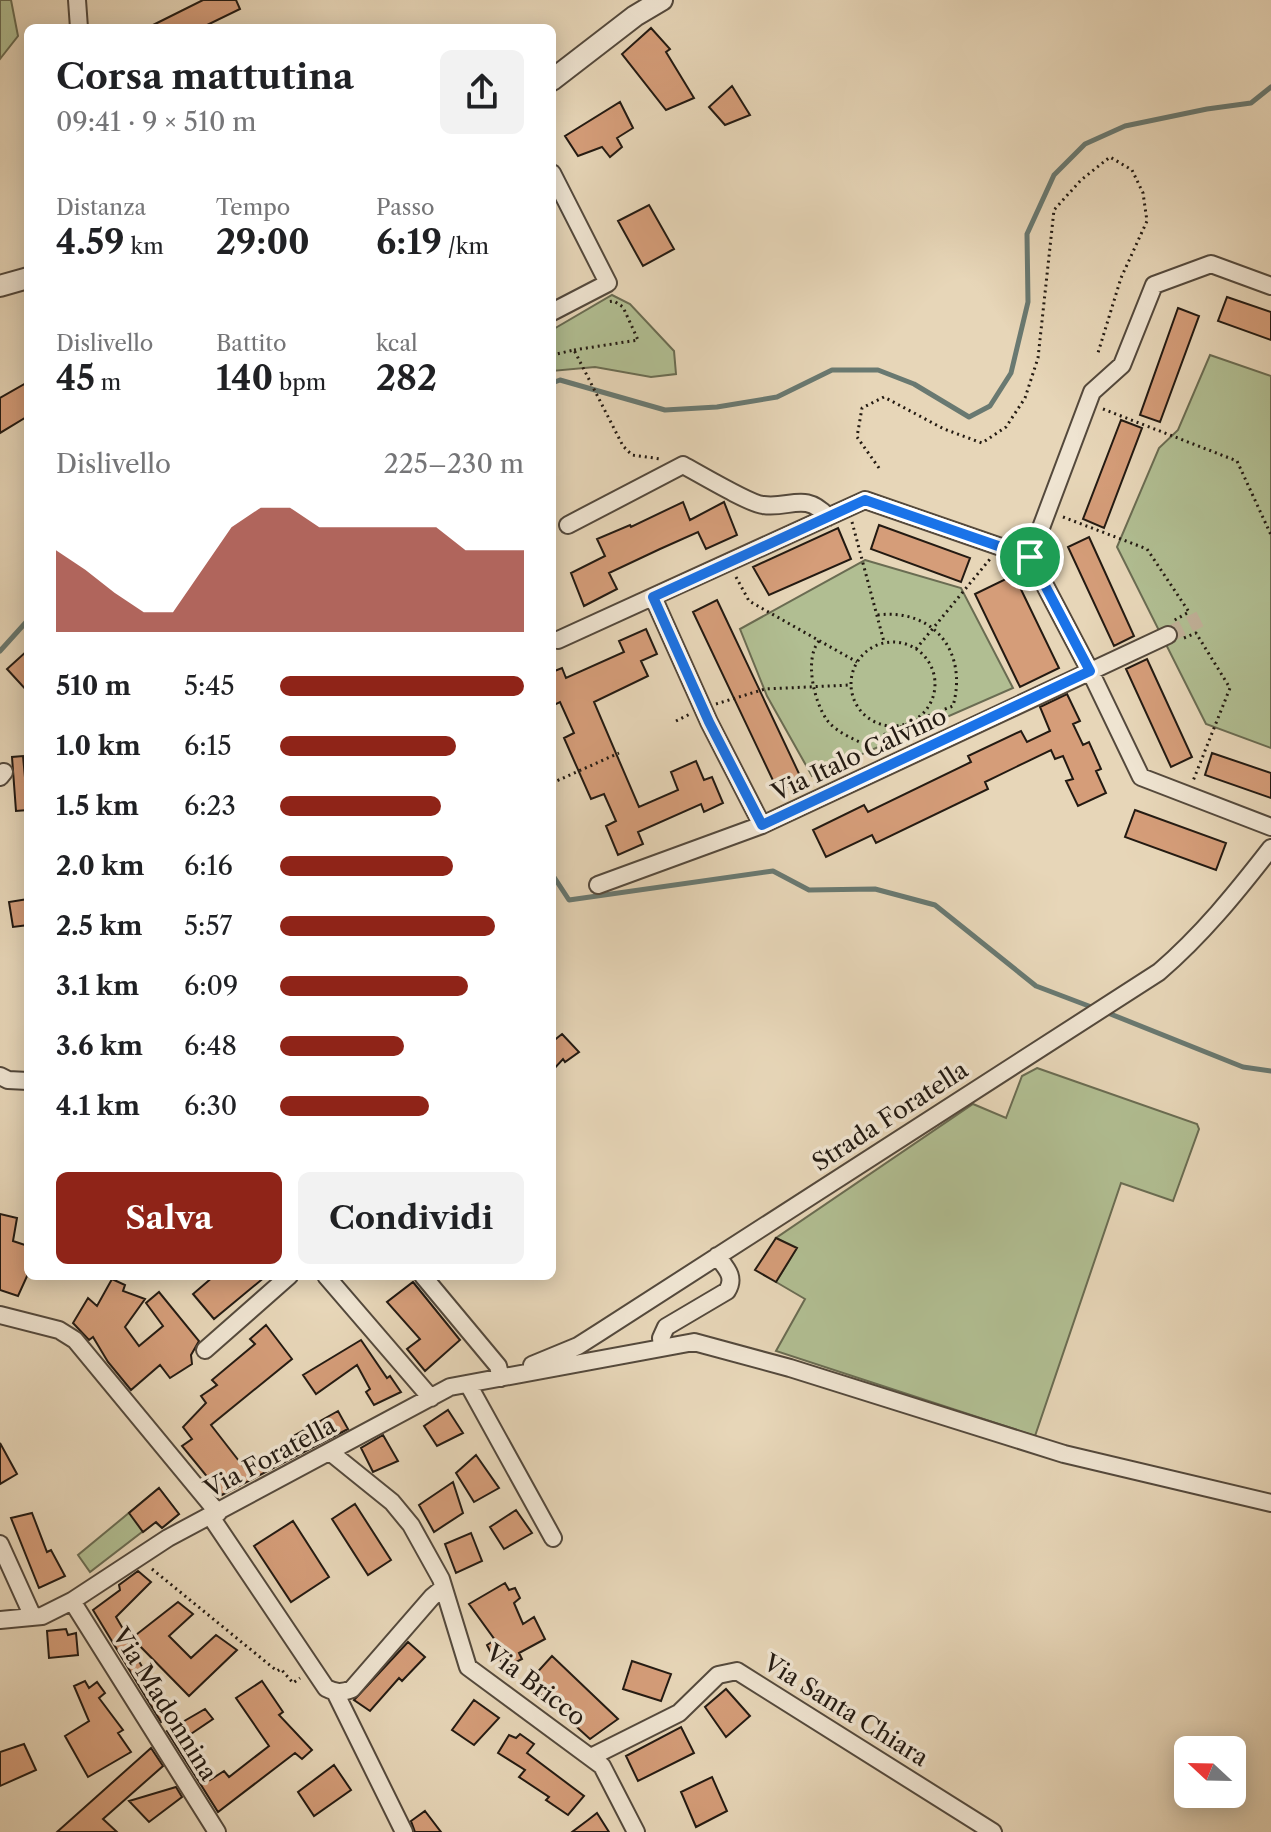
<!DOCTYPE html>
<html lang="it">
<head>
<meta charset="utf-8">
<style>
  :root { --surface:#fff; --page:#f2f2f2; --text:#202124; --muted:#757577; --accent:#8f2418 }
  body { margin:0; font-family:"Libre Caslon Text",serif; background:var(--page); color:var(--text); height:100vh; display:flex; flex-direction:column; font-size:30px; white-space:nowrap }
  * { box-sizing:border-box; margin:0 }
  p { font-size:26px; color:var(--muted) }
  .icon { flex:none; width:44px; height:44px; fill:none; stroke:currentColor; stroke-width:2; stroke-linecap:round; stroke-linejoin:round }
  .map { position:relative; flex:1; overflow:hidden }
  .panel { position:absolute; left:24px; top:24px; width:532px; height:1256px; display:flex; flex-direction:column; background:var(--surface); border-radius:12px; box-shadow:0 4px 20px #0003 }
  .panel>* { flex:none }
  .needle { width:52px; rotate:292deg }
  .controls { position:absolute; left:1174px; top:1736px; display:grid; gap:16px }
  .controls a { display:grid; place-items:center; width:72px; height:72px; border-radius:12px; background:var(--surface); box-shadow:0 4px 20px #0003; font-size:40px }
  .pin { position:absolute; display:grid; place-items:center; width:68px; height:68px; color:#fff; margin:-34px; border:4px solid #fff; border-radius:50%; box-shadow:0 2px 8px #0007 }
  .round { display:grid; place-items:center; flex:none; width:84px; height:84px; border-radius:12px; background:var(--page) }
  .summary { display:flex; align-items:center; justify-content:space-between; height:136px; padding:0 32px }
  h1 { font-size:36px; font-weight:700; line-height:60px }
  .metrics { display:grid; grid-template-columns:repeat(3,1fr); gap:12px; height:136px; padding:8px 32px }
  .metrics div { display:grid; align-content:center }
  .metrics b { font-size:34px; font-weight:700 }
  .metrics small { font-size:22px; font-weight:400 }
  .metrics p { font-size:22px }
  .chart { height:224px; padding:16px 32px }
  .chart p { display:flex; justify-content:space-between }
  .chart svg { width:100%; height:144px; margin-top:8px; fill:var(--accent); opacity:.7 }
  .cta { display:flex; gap:16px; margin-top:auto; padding:16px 32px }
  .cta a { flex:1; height:92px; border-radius:12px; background:var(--accent); color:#fff; font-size:32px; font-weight:700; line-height:92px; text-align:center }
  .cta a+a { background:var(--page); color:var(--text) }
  ul { padding:0 32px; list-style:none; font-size:26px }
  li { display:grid; grid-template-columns:128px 96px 1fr; align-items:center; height:60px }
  li i { height:20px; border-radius:10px; background:var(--accent) }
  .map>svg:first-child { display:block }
  .green { fill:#b1be92; stroke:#6a6c52; stroke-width:2 }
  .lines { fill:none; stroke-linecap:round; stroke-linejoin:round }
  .stream { stroke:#697971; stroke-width:5 }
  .building { fill:#d59d79; stroke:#231a12; stroke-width:2 }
  .minor-tunnel { stroke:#c0b097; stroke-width:16; stroke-dasharray:16 8; stroke-linecap:butt }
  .minor-casing { stroke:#54493c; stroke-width:20 }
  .tertiary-casing { stroke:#54493c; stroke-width:24 }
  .path { stroke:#231a12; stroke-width:3; stroke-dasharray:2 4; stroke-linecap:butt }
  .minor { stroke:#efe4d1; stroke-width:16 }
  .tertiary { stroke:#efe4d1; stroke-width:20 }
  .route-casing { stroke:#fff; stroke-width:16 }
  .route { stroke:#1a73e8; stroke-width:10 }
  .labels { text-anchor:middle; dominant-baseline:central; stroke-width:7; stroke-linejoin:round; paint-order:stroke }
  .street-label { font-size:24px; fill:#231a12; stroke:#efe4d1 }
</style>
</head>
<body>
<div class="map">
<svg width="1271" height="1832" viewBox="0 0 1271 1832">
  <rect width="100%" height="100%" fill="#e7d6b8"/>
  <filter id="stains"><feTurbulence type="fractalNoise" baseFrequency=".0025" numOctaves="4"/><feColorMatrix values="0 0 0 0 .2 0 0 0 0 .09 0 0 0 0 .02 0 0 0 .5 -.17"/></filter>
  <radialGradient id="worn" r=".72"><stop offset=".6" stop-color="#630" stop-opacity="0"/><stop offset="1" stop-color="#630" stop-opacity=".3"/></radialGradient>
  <path class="green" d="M0 0H11L18 36 0 59Z
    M612 295 630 304 674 351 676 374 651 377 595 367 552 371V330Z
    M1210 355 1271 376V748L1206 724 1117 547 1159 448 1178 430Z
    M865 560 961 588 1013 688 812 776 767 696 740 629Z
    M1037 1068 1197 1124 1199 1129 1173 1201 1121 1183 1035 1436 776 1351 805 1299 776 1282 796 1249 776 1238 973 1104 1006 1118 1022 1076Z
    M159 1488 179 1514 162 1528 155 1522 90 1572 78 1555Z"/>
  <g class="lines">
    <path class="stream" d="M552 383 560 380 665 410 717 407 777 397 832 370H878L914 384 969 417 990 406 1011 373 1028 302 1027 234 1054 175 1085 144 1125 126 1207 109 1251 103 1271 87
      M0 651 28 620
      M552 874 569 900 773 871 809 890 875 889 935 905 1036 986 1094 1008
      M1103 1011 1243 1067 1271 1071"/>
  </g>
  <path class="building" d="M203 0H236L240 9 201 28H147Z
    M651 28 670 49 666 52 694 98 666 110 622 54Z
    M732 86 750 115 725 125 709 107Z
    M620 102 633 128 617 138 622 147 610 157 602 147 578 156 565 136Z
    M649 205 674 249 643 266 618 221Z
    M1227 297 1271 312V340L1218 321Z
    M1178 308 1199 316 1160 422 1140 415Z
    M28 382V416L0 433V398Z
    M1121 420 1142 428 1104 528 1083 519Z
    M683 502 690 520 724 502 737 535 706 549 698 532 660 549 609 573 617 589 584 606 571 573 605 556 597 539 630 525 631 527Z
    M879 525 970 558 961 582 871 549Z
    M838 528 851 559 769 595 753 567Z
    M1089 537 1134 636 1114 646 1068 547Z
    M1014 575 1059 668 1020 687 975 594Z
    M717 600 802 780 778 791 693 612Z
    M646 629 657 654 641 661 648 676 594 702 639 807 678 790 671 772 696 761 704 780 712 777 723 803 704 812 701 804 638 832 643 844 618 855 606 826 616 821 604 794 591 799 564 738 574 733 560 702 552 706V672L562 668 566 678 624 652 619 641Z
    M28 650V692L7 669Z
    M1147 659 1192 757 1171 767 1126 669Z
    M1067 694 1080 721 1073 724 1083 745 1089 742 1101 769 1096 771 1106 793 1078 806 1066 781 1073 779 1063 756 1055 759 1051 750 985 782 988 789 876 843 872 835 826 857 813 830 864 805 868 812 971 762 968 756 1021 731 1027 742 1050 731 1040 707Z
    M1212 753 1271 773V798L1205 775Z
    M23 756 28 810 16 811 12 757Z
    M1135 810 1226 843 1216 870 1125 837Z
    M28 899V925L13 927 9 902Z
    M562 1034 579 1052 565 1062 563 1059 552 1071V1042Z
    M0 1214 17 1218 13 1241 28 1246V1274L18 1296 0 1290Z
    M776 1238 797 1248 776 1282 755 1270Z
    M214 1276H266L214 1319 193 1294Z
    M112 1279 125 1285 123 1291 145 1299 125 1327 139 1346 163 1326 146 1303 159 1292 199 1341 191 1355 192 1364 170 1378 160 1365 131 1390 108 1362 93 1337 89 1340 73 1323 88 1298 97 1306Z
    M413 1282 460 1340 425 1371 407 1349 420 1339 387 1302Z
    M266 1325 292 1359 211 1425 246 1470 292 1442 290 1438 338 1411 348 1429 222 1495 182 1446 192 1439 183 1427 206 1403 201 1396 217 1385 212 1380 255 1344 250 1339Z
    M361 1340 387 1378 390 1376 401 1392 374 1405 366 1392 370 1389 357 1365 316 1394 303 1375Z
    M448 1410 463 1433 437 1446 424 1426Z
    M383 1435 398 1461 373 1472 361 1448Z
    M0 1443 17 1474 0 1484Z
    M476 1455 499 1488 474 1502 456 1473Z
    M453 1482 463 1513 434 1532 419 1505Z
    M159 1488 179 1514 162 1528 156 1522 143 1532 129 1513Z
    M355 1504 391 1560 368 1575 332 1519Z
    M516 1510 532 1533 504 1549 490 1527Z
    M32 1513 47 1552 51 1550 65 1576 39 1588 11 1518Z
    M293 1521 329 1577 291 1602 254 1546Z
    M471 1533 482 1561 456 1573 445 1544Z
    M138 1571 151 1582 116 1617 126 1634 124 1636 170 1714 161 1722 93 1610 120 1590 119 1585Z
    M505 1583 509 1590 515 1588 520 1598 514 1603 523 1624 534 1617 545 1639 519 1653 522 1659 504 1668 497 1653H491L487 1645 495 1640 469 1604Z
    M178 1602 193 1614 169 1636 191 1658 216 1635 237 1650 189 1696 132 1638Z
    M66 1629 68 1635 76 1633 78 1655 49 1658 47 1631Z
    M408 1642 425 1657 402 1681 399 1678 370 1711 354 1700Z
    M552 1656 618 1719 590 1739 537 1691 541 1684 532 1678Z
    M632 1661 671 1674 661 1701 623 1689Z
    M85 1681 89 1688 97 1682 105 1693 99 1698 123 1730 118 1733 131 1752 88 1777 65 1736 89 1721 74 1686Z
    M262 1681 283 1712 279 1715 312 1750 302 1759 295 1753 218 1812 167 1731 205 1709 213 1719 185 1738 210 1780 224 1771 229 1777 269 1746 236 1698Z
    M726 1689 750 1716 726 1737 705 1707Z
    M474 1700 499 1718 474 1745 452 1730Z
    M681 1727 694 1753 638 1781 626 1756Z
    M520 1734 534 1744 527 1753 584 1796 568 1815 546 1800 549 1797 519 1777 525 1770 498 1753 509 1735 516 1738Z
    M24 1744 36 1770 0 1786V1752Z
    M151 1748 163 1766 103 1819 117 1832H57Z
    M334 1765 351 1790 314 1816 298 1792Z
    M712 1777 727 1811 696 1827 681 1792Z
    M176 1787 182 1797 149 1822 129 1801Z
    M425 1811 441 1832H415L411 1821Z
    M597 1813 609 1832H572L588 1820Z"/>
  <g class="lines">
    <path class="minor-tunnel" d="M1168 635 1200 619"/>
    <g class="minor-casing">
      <path id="minor" d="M77 0 79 28
        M552 173 608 283 552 312
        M568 525 683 465C698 473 750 504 763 505 790 509 805 491 828 517
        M1030 557 1092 392 1122 365 1154 285 1211 264 1271 286
        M653 597 709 722 762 825
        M558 640 865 500 1030 557 1090 671 1141 777 1271 827
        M0 777 4 772
        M598 885 762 825 1168 635
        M0 1076 8 1080 28 1081
        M326 1276 431 1398
        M423 1276 498 1366 501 1378
        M0 1315 59 1330 75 1340 218 1513
        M662 1348 661 1338 666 1327 727 1291C736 1277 726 1268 717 1256
        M205 1350 289 1276
        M532 1365 578 1346 600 1332 1159 972C1202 935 1236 893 1271 848
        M468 1384 553 1538
        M330 1452 392 1502 411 1525 441 1579 468 1667 602 1766 636 1832
        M211 1517 326 1688C336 1693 342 1693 352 1689L432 1597 443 1588
        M0 1544 33 1617
        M72 1601 217 1832
        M0 1620 42 1616 72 1601 168 1538 450 1387 694 1342 790 1368 1064 1454 1271 1503
        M335 1692 404 1832
        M591 1757 679 1713 718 1675 737 1671 993 1832"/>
    </g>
    <g class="tertiary-casing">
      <path id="tertiary" d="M552 80 635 16 662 0
        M0 286 28 278"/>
    </g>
    <path class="path" d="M574 350 638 340 623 307 614 301 606 302
      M552 355 574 350 623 446 632 455 661 459
      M1103 409 1237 461 1271 535
      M879 468 857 437 862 408 884 397 944 429 982 443 1006 427 1025 398 1038 358 1054 210 1081 180 1110 157 1132 170 1143 193 1147 221 1121 278 1097 356
      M1063 517 1147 549 1189 612 1173 621
      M852 522 884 642
      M736 577 749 601 857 662
      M1184 638 1196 633 1230 688 1193 781
      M819 641C804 659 814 702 827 720 835 731 851 738 864 744L907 724 953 706C968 652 934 608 877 615
      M851 684a42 42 0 1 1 84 0a42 42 0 1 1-84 0Z
      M916 649 990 559
      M716 704 765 689 850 685
      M676 721 690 714
      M907 724 913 739
      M552 783 619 753
      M152 1569 277 1671 281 1669 293 1683 300 1678"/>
    <use href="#minor" class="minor"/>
    <use href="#tertiary" class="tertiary"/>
  </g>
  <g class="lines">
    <g class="route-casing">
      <path id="route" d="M865 500 1030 557 1090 671 762 825 709 722 653 597Z"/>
    </g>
    <use href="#route" class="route"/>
  </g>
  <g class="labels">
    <g class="street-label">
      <text transform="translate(859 754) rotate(-25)">Via Italo Calvino</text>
      <text transform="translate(890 1116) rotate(-33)">Strada Foratella</text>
      <text transform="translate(270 1457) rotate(-28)">Via Foratella</text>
      <text transform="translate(536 1685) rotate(37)">Via Bricco</text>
      <text transform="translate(165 1704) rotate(58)">Via Madonnina</text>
      <text transform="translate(846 1710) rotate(32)">Via Santa Chiara</text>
    </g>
  </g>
  <rect width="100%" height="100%" filter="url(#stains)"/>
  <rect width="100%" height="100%" fill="url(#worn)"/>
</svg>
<div class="controls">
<a><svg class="needle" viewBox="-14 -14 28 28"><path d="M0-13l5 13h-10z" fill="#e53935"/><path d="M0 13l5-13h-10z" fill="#757577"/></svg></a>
</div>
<div class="pin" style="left:1030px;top:557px;background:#1e9e55"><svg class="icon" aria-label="arrive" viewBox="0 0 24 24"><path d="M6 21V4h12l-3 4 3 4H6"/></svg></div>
<section class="panel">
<div class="summary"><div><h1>Corsa mattutina</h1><p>09:41 · 9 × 510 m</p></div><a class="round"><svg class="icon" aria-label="share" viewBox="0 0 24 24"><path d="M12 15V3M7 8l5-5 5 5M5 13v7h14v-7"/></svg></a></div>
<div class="metrics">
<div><p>Distanza</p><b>4.59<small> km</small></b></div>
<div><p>Tempo</p><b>29:00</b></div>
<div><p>Passo</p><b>6:19<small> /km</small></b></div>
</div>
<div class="metrics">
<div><p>Dislivello</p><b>45<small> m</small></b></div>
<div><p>Battito</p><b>140<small> bpm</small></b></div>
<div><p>kcal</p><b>282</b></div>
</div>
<div class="chart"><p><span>Dislivello</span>225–230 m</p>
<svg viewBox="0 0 160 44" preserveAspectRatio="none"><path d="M0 44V19L10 25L20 32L30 38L40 38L50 25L60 12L70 6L80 6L90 12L100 12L110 12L120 12L130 12L140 19L150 19L160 19V44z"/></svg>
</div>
<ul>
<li><b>510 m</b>5:45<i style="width:100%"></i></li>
<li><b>1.0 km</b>6:15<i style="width:72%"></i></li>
<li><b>1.5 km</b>6:23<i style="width:66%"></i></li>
<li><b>2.0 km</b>6:16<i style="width:71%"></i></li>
<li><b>2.5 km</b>5:57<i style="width:88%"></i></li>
<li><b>3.1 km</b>6:09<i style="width:77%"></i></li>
<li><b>3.6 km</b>6:48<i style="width:51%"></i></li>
<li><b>4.1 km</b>6:30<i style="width:61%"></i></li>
</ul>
<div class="cta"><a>Salva</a><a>Condividi</a></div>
</section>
</div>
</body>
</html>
